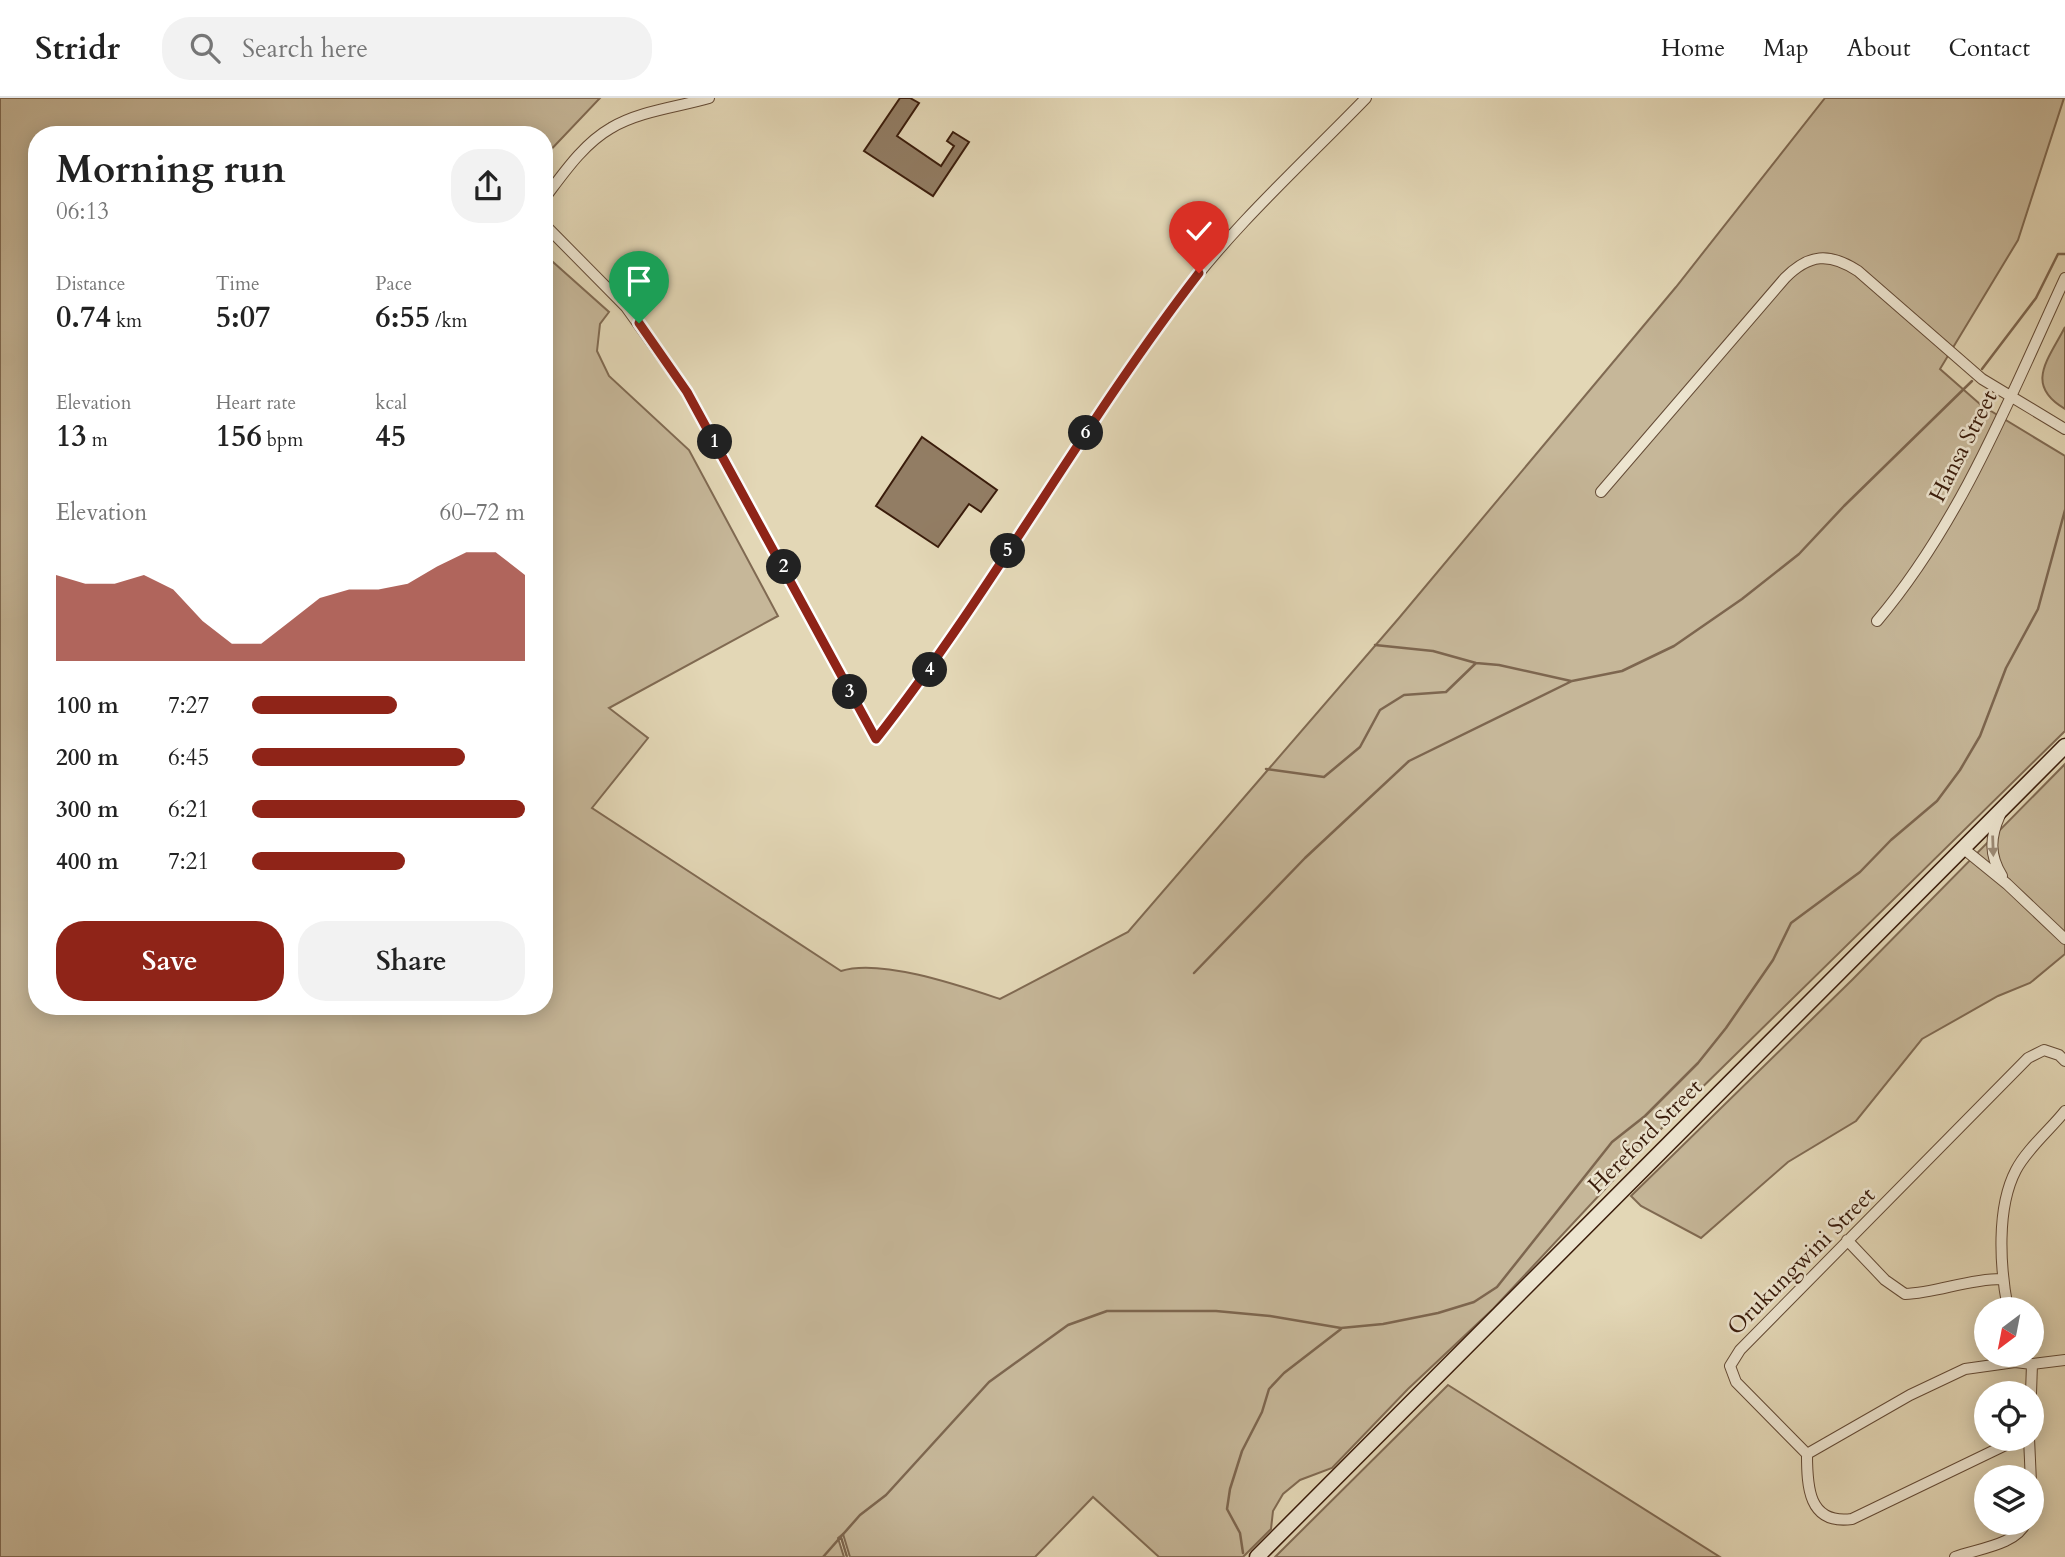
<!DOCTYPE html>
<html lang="en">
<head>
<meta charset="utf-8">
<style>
  :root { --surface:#fff; --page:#f2f2f2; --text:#222; --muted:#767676; --line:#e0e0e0; --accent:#8f2418 }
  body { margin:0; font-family:Cardo,serif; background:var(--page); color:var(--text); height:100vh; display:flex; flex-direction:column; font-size:26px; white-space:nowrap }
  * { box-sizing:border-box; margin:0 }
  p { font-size:23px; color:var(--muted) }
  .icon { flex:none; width:38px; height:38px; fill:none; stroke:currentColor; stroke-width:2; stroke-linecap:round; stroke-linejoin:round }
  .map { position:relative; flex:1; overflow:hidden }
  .sheet { position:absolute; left:28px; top:28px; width:525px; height:889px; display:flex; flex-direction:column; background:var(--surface); border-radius:28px; box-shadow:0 4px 18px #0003 }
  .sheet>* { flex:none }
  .needle { width:46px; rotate:212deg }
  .fabs { position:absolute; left:1974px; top:1199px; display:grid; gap:14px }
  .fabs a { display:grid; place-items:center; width:70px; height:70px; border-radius:50%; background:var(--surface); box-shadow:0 4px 18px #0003; font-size:35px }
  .pin { position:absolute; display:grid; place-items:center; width:60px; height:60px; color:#fff; margin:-72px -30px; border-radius:50% 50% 50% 0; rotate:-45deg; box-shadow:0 0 7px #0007 }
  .pin .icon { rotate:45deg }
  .km { position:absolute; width:35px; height:35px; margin:-18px; border-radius:50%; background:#222; color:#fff; font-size:19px; line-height:35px; text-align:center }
  .round { display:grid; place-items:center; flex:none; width:74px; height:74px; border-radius:28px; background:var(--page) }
  .overview { display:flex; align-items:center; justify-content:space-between; height:119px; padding:0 28px }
  h1 { font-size:38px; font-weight:700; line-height:52px }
  .figures { display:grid; grid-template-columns:repeat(3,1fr); gap:10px; height:119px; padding:7px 28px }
  .figures div { display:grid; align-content:center }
  .figures b { font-size:30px; font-weight:700 }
  .figures small { font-size:19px; font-weight:400 }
  .figures p { font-size:19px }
  .chart { height:196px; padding:14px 28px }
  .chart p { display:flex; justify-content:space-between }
  .chart svg { width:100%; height:126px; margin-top:7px; fill:var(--accent); opacity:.7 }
  .primary-button { display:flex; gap:14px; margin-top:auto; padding:14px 28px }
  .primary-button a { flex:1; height:80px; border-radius:28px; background:var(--accent); color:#fff; font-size:28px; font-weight:700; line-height:80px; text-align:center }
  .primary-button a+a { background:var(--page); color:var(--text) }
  ul { padding:0 28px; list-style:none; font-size:23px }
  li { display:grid; grid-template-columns:112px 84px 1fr; align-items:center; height:52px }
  li i { height:18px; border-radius:9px; background:var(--accent) }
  header { display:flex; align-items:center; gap:42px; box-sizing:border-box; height:98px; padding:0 35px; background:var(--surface); border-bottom:2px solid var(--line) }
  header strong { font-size:33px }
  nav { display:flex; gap:38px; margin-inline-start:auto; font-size:24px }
  .search { width:490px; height:63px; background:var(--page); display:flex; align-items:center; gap:18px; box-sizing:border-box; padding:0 24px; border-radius:28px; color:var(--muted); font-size:26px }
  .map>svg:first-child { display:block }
  .green { fill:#c6b799; stroke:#806a52; stroke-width:2 }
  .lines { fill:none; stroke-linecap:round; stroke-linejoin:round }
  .stream { stroke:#7d664f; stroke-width:2.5 }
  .building { fill:#927d64; stroke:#3a1c0b; stroke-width:2 }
  .street-casing { stroke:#644b36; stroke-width:12 }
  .secondary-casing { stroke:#3a1c0b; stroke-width:17 }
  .street { stroke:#ede5d0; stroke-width:10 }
  .secondary { stroke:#ede5d0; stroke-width:14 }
  .oneway { fill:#9c8b77 }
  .route-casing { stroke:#fff; stroke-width:14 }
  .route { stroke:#8f2418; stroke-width:9 }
  .labels { text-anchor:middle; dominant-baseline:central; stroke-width:5; stroke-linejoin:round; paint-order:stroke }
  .street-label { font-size:23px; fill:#3a1c0b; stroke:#ede5d0 }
</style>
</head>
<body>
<header>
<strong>Stridr</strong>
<div class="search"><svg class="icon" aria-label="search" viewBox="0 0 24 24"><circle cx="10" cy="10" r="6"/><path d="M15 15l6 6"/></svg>Search here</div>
<nav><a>Home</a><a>Map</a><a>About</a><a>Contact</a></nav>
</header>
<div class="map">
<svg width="2065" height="1459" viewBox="0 0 2065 1459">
  <rect width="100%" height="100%" fill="#e3d7b6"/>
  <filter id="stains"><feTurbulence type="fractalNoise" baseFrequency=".00286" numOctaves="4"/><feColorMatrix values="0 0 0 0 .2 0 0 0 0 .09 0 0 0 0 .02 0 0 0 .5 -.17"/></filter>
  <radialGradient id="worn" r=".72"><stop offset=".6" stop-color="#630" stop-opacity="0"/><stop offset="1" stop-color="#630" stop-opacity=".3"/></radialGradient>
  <path class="green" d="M0 0H600L544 59V37H37V908H544V156L609 214 600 226 597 253 609 278 689 352 778 518 609 610 648 640 592 710 841 873C880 860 961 888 1000 901L1128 834 1399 520 1676 189 1825 0H2064L2018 142 1940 271 1981 307 2065 358V633L1675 1016 1493 1211 1408 1291 1332 1370 1300 1382 1283 1396 1273 1413 1271 1431 1243 1459H1159L1093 1399 1035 1459H850L843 1436 838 1440 844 1459H0Z
    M2065 229V311C2024 287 2048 262 2065 229Z
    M2065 666V856L2030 885 1998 898 1922 941 1856 1023 1788 1064 1701 1140 1641 1108 1631 1098 1852 882Z
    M1448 1287 1720 1459H1275Z"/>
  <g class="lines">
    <path class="stream" d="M1982 271 2036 200 2058 156H2065
      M1375 547 1433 553 1476 565 1499 567 1571 583
      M1266 671 1324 679 1360 649 1380 612 1404 597 1446 594 1476 565
      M1194 875 1305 760 1409 663 1572 583 1622 573 1674 548 1742 501 1799 456 1844 408 1972 283
      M841 1439 847 1459
      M1243 1455 1240 1435 1227 1411 1230 1391 1242 1353 1262 1314 1269 1291 1284 1275 1341 1231
      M823 1459 860 1417 886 1397 989 1284 1068 1227 1107 1213H1216L1270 1218 1341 1230 1383 1226 1438 1215 1474 1204 1497 1189 1612 1044 1645 1018 1698 965 1726 930 1773 862 1791 825 1860 774 1891 742 1937 703 1960 672 1980 638 2006 570 2038 511 2065 412"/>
  </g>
  <path class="building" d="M900 0H910L919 5 897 38 941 68 954 48 947 43 953 34 969 44 933 98 864 53Z
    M922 339 997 392 981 414 969 406 938 449 876 408Z"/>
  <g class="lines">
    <g class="street-casing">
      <path id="street" d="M544 101C563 76 583 46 611 30 639 13 678 9 709 0
        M544 126 626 209 687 294 876 641C986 501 1073 345 1179 201 1231 130 1304 64 1366 0
        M1601 394 1785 180C1809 156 1829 154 1858 173L1982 281 2065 331
        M1877 523C1961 424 2011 297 2065 180
        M2000 717C1990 739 1989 757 2002 778
        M1964 751 2007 786 2065 841
        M2065 963 2059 957 2044 952 2028 960 1740 1252 1730 1268 1736 1284 1807 1356 1910 1297 1965 1271 2015 1264 2032 1266 2065 1262
        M1847 1142 1885 1182 1905 1196C1937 1195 1967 1181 2001 1181
        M2008 1211C2000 1170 1996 1110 2016 1072 2027 1051 2050 1032 2065 1013
        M2031 1295 2032 1266
        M2029 1340 2032 1407
        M1807 1356C1807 1388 1808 1427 1852 1421L2020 1340
        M1955 1459C1976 1451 2017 1447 2026 1424"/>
    </g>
    <g class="secondary-casing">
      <path id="secondary" d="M1257 1459 2065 648"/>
    </g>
    <use href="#street" class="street"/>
    <use href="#secondary" class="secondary"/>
  </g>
  <defs><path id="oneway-solid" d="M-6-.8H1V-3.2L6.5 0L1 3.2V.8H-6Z" transform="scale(1.75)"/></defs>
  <use class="oneway" href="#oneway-solid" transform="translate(1993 748) rotate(88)"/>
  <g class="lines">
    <g class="route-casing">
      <path id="route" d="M639 225 687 294 876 641C993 492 1083 325 1199 175"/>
    </g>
    <use href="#route" class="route"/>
  </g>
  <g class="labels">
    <g class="street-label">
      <text transform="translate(1963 348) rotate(-63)">Hansa Street</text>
      <text transform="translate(1645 1038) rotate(-45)">Hereford Street</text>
      <text transform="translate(1801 1163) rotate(-45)">Orukungwini Street</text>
    </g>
  </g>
  <rect width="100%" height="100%" filter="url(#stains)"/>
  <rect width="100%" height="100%" fill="url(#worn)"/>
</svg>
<div class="fabs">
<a><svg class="needle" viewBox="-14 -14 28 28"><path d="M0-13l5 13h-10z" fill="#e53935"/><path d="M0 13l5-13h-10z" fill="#767676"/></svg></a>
<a><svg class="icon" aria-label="locate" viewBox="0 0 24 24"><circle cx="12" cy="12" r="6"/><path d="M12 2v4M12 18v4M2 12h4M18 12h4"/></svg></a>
<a><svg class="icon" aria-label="layers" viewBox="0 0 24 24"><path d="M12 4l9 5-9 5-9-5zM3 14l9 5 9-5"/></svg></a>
</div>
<div class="pin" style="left:639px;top:225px;background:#1e9e55"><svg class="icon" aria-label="arrive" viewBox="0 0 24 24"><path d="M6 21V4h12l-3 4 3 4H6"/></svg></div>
<div class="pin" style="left:1199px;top:175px;background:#d93025"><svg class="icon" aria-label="check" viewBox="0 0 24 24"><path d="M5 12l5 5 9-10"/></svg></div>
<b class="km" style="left:715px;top:344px">1</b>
<b class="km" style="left:784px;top:469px">2</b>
<b class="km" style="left:850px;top:594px">3</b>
<b class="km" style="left:930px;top:572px">4</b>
<b class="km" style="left:1008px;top:453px">5</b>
<b class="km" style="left:1086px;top:335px">6</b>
<section class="sheet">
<div class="overview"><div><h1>Morning run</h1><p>06:13</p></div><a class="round"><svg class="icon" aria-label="share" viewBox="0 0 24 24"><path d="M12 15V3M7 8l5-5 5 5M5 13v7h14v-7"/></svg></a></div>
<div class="figures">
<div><p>Distance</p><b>0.74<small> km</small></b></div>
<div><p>Time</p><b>5:07</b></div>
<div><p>Pace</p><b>6:55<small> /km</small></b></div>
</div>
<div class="figures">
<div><p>Elevation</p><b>13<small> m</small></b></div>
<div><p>Heart rate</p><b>156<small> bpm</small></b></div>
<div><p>kcal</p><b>45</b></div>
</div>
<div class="chart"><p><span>Elevation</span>60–72 m</p>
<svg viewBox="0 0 160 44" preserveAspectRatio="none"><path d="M0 44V14L10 17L20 17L30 14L40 19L50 30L60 38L70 38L80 30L90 22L100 19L110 19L120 17L130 11L140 6L150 6L160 14V44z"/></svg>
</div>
<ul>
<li><b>100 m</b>7:27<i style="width:53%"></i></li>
<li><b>200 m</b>6:45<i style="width:78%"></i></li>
<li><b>300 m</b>6:21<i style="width:100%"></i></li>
<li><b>400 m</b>7:21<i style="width:56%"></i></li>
</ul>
<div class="primary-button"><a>Save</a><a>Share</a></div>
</section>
</div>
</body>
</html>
